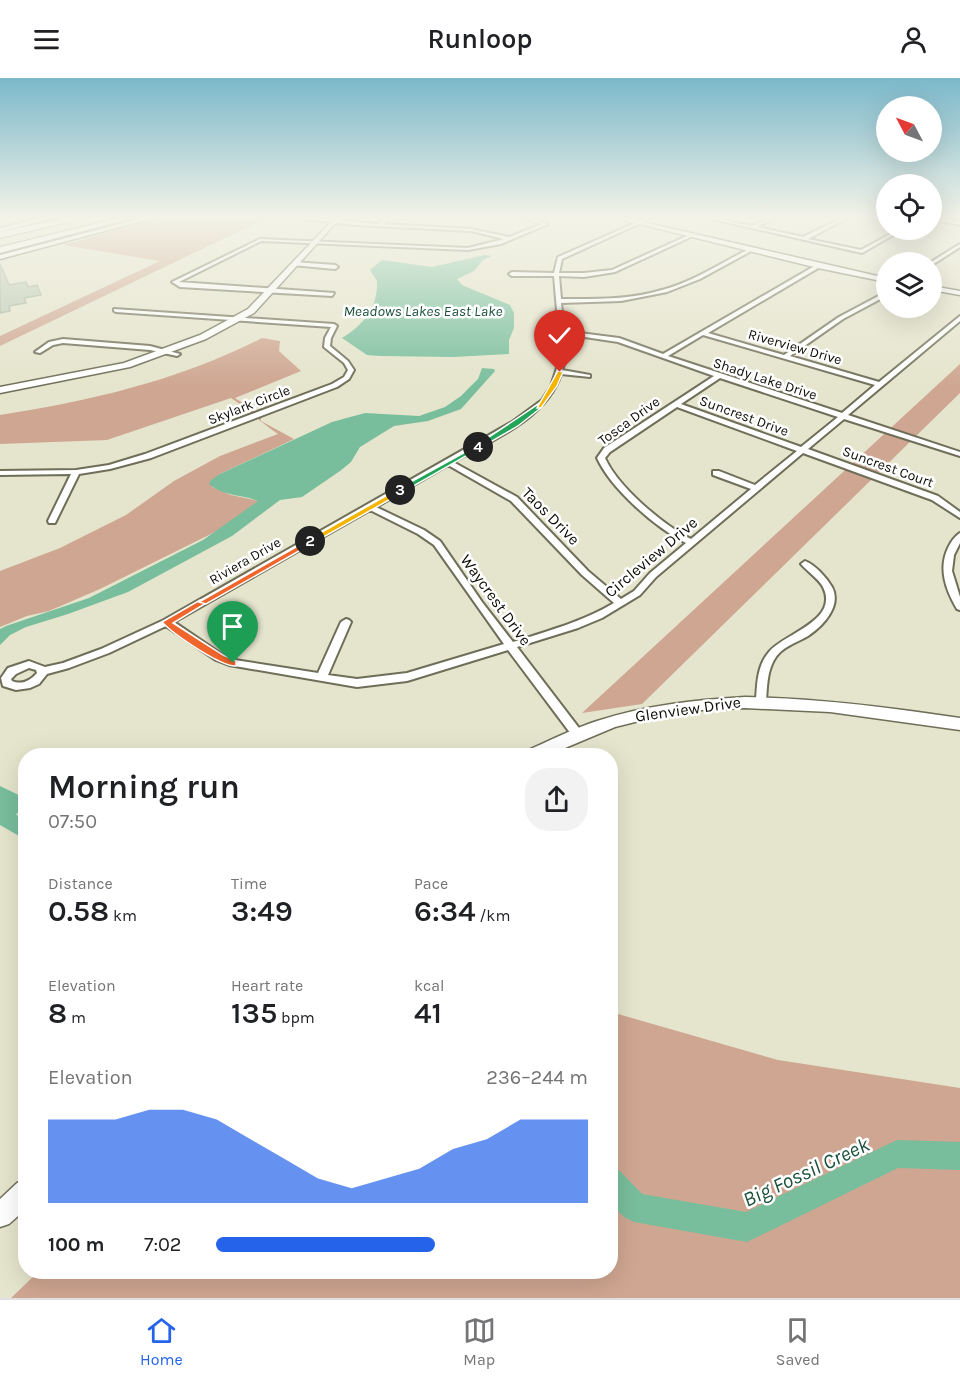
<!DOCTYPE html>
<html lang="en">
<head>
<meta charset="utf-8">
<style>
  :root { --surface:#fff; --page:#f2f2f2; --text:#202124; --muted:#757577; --line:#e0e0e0; --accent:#2563eb }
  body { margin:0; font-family:Karla,sans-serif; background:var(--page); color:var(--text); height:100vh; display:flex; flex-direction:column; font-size:22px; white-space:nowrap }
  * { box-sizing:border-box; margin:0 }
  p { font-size:20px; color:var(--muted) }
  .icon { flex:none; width:33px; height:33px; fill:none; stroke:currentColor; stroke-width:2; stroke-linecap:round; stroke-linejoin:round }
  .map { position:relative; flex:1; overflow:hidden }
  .details { position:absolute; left:18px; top:670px; width:600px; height:531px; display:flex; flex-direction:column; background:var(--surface); border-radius:24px; box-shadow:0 6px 24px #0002 }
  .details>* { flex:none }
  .needle { width:39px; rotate:311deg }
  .tools { position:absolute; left:876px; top:18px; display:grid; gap:12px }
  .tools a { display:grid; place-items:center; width:66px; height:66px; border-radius:50%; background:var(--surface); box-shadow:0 6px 24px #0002; font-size:30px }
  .pin { position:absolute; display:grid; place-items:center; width:51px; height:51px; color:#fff; margin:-62px -26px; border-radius:50% 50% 50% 0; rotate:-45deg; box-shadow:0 0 6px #0007 }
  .pin .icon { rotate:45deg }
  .km { position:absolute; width:30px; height:30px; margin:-15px; border-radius:50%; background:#222; color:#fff; font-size:16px; line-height:30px; text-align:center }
  .round { display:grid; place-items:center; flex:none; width:63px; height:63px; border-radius:24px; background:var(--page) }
  .overview { display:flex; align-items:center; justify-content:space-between; height:102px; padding:0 30px }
  h1 { font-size:33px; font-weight:600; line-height:45px }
  .metrics { display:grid; grid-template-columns:repeat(3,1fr); gap:9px; height:102px; padding:6px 30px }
  .metrics div { display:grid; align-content:center }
  .metrics b { font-size:30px; font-weight:600 }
  .metrics small { font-size:16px; font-weight:400 }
  .metrics p { font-size:16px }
  .chart { height:168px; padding:12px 30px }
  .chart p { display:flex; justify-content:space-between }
  .chart svg { width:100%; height:108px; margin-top:6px; fill:var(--accent); opacity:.7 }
  ul { padding:0 30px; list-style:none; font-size:20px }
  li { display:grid; grid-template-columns:96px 72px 1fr; align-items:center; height:45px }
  li i { height:15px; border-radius:8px; background:var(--accent) }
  header { display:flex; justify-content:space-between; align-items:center; height:78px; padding:0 30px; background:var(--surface); font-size:27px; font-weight:600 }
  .menu { display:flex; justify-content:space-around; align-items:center; height:84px; border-top:2px solid var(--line); background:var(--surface); font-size:16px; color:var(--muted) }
  .menu a { display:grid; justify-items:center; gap:3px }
  .menu .selected { color:var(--accent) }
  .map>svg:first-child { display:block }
  .green { fill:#cfa691 }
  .water { fill:#78be9c }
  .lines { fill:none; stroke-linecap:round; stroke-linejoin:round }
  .river { fill:#78be9c; fill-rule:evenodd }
  .building { fill:#bcc9b4; stroke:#a5b29d; stroke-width:1.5 }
  .street-casing { stroke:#6f6e59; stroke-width:4 }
  .secondary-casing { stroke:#6f6e59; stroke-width:3 }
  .highway-casing { stroke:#6f6e59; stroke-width:2 }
  .street { fill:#fff; fill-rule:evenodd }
  .secondary { fill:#fff; fill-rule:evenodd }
  .highway { fill:#fff; fill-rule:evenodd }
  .split-1 { fill:#f0652b; stroke:#fff; stroke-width:1.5 }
  .split-2 { fill:#f0652b; stroke:#fff; stroke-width:1.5 }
  .split-3 { fill:#f5b400; stroke:#fff; stroke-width:1.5 }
  .split-4 { fill:#22a559; stroke:#fff; stroke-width:1.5 }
  .split-5 { fill:#22a559; stroke:#fff; stroke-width:1.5 }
  .split-6 { fill:#f5b400; stroke:#fff; stroke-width:1.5 }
  .labels { text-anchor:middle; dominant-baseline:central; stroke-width:5; stroke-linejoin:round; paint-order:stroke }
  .far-street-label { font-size:14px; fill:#0d0c05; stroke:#fff }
  .far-water-label { font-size:15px; font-style:italic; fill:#1b523b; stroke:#fff }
  .street-label { font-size:16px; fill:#0d0c05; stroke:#fff }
  .near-water-label { font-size:21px; font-style:italic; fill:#1b523b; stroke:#fff }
</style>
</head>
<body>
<header><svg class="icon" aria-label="menu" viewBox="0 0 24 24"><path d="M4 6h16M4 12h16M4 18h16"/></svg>Runloop<svg class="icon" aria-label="person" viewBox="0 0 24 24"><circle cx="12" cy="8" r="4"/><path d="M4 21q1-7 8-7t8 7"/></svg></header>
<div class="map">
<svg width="960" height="1220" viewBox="0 0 960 1220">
  <rect width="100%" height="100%" fill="#e5e4cc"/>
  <path class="green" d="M167 138H271L0 268V258L160 183 63 167Z
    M262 260 280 263 279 273 301 293 235 320 261 337V343L294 361 220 396 212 409 231 417 259 423 217 453 100 511 49 533 27 538 0 549V493L60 470 126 437 174 403 220 378 278 356C260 344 248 331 231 320L107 362 0 366V337C91 323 180 302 262 260Z
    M960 286V315L642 626 582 635Z
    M611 934 778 982 960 1010V1220H11L38 1194H610Z"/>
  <path class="water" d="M485 177 492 178 483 182 474 193 457 201 462 207 510 227 514 235V250L509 262V276L453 279 380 278 367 277 342 260C364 246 378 230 377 203L370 192 382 182 432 189Z
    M482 290 494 291 495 293 461 331 428 343 394 348 360 369 351 384 340 393 302 419 280 422 232 458 128 514 68 536 26 549 10 557 0 567V551L6 548 89 520 203 462 258 423C242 416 224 419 209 406L211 402 220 396 332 344 365 335 419 338 445 329 461 318 478 301Z
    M0 708 25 720V729L3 747 0 746Z"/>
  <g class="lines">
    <path class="river" d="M0 728 26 742V762L0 747Z
      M897 1062 960 1064V1092L898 1090 747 1164 634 1144 624 1139 610 1125V1089L620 1093 642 1116 746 1134Z"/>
  </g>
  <path class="building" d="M0 186 9 207 26 204 28 209 37 207 41 217 24 220 26 225 9 228 10 233 0 235Z"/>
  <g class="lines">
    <g class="street-casing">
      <path id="street" d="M303 138 378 146 387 138H392L383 146 471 151 509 159 542 146 518 138H524L548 146 501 166 468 172 261 163 179 204 334 215 332 218 180 209 172 204 260 161 468 170 504 161 471 153 355 147 303 141 301 140Z
        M651 138H656L562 181 559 195H584L612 192 689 157 693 158 615 194 584 199 559 198 561 221C595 221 629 222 662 212 693 204 721 185 749 171L753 172 700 201 667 214 621 223 561 225 564 253 619 260 663 276 818 186 820 189 708 255 784 277 839 239 886 214V218L843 241 790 278 879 304 960 238V243L848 337 960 374V378L844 341 808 371 938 418 960 434V440L932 422 803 375 656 499 640 517 602 540 578 550 517 569 582 654 584 657 582 660H574L508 572 407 603 357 609 229 587 216 582 166 548 109 575 69 590 47 596 39 606 30 610 16 612 3 608 1 600 8 590 29 583 45 589 63 585 101 571 164 542 512 344 542 322 551 308 561 278 554 198H512L509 196 512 194 554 195 558 179ZM565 256 618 264 714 298 604 370 597 380C611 411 656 450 686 465L650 495 634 513 621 521 588 493 517 419 453 384C492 362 546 341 561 296L590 299V297L562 292 567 278ZM703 257 875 307 842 335 668 278ZM720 300 838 339 801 369 681 326ZM677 329 797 373 755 407 719 393H713V397L751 411 691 461C663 447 618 409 605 380L610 374ZM448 387 511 423 582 497 614 525C582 544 548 553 513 564L482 524 440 463 424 452 376 429ZM370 432 418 456 434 467 504 566 407 595 357 601 328 597 351 544 349 542 346 541 341 544 318 595 235 582 224 578 174 544ZM29 590 36 592 37 595C30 603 22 607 12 603L11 601 16 596Z
        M699 138H706L752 148 773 138H778L757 149 803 159 846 138H851L808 161 861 172 898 152H902L862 175Z
        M960 166V169L932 187 931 184Z
        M294 184 335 187 338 189 335 191 292 187Z
        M114 231 334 246 337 248 331 260 330 268 348 283 354 292 349 301 337 309 151 380 110 391 79 396 56 443 55 445H49L48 443 71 396 0 397V393L76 392 109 387 145 376 332 306 344 299 348 292 344 285 324 269 325 260 331 249 116 234 114 233Z
        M63 261 150 268 180 276 177 278 150 272 63 265 53 267 40 275 35 274 49 264Z
        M960 455V465L954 477 952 493 960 519V532L957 531C946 512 938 491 948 470 951 464 954 459 960 455Z
        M805 483C815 487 826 499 832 509 842 528 823 548 808 558 796 565 781 569 774 582 767 594 767 610 766 623L765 626H757L756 623C757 606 757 588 769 574 783 556 840 543 823 509 818 500 808 494 801 486Z"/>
    </g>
    <g class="secondary-casing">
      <path id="secondary" d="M50 138H60L0 154V150Z
        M151 138H161L0 181V177Z
        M339 138H346L333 148 254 235 206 261 130 289 0 315V309L124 285 200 257 248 231 329 146Z
        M607 138H617L886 200V204L818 190Z
        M932 138 960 143V147L932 142Z
        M932 208 960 213V217L932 212Z
        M745 619C817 620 888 629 960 640V652L830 634 745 630 702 632 659 638 615 649 546 678H522L524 674C549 663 572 651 597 643 645 627 695 622 745 619Z
        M26 1102V1131L9 1146 0 1149V1121L17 1105Z"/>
    </g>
    <g class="highway-casing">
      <path id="highway" d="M127 138H140L0 175V169Z
        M70 139 74 141 73 143 0 160V154Z"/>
    </g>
    <use href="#street" class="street"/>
    <use href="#secondary" class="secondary"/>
    <use href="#highway" class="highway"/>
  </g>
  <linearGradient id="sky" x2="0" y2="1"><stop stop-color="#7bb8ca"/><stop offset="0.45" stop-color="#f3f3e8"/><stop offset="1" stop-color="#f3f3e8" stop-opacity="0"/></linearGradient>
  <rect width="960" height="309" fill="url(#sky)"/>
  <path class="split-1" d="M200 522 208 524 173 545 223 577 236 583V588C221 589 173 556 162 544Z"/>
  <path class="split-2" d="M310 461 313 462V465L206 526 199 524Z"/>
  <path class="split-3" d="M400 410 403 414 313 465 306 463Z"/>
  <path class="split-4" d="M478 367 480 370 403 414 396 412Z"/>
  <path class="split-5" d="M537 327 542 329 518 348 480 370 474 369Z"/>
  <path class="split-6" d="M558 293 563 294 557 308 541 330H537Z"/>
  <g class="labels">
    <g class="far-street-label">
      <text transform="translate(795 269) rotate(16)">Riverview Drive</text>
      <text transform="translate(765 301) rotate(18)">Shady Lake Drive</text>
      <text transform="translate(249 327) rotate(-21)">Skylark Circle</text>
      <text transform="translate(744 338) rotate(20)">Suncrest Drive</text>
      <text transform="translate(629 343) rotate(-36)">Tosca Drive</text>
      <text transform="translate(888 389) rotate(20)">Suncrest Court</text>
      <text transform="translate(245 483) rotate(-30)">Riviera Drive</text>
    </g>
    <g class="far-water-label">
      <text x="423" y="233">Meadows Lakes East Lake</text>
    </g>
    <g class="street-label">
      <text transform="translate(551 438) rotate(45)">Taos Drive</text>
      <text transform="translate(651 479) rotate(-40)">Circleview Drive</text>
      <text transform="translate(496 522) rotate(54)">Waycrest Drive</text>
      <text transform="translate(688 631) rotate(-8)">Glenview Drive</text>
    </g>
    <g class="near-water-label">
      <text transform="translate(806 1094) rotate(-25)">Big Fossil Creek</text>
    </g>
  </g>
</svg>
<div class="tools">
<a><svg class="needle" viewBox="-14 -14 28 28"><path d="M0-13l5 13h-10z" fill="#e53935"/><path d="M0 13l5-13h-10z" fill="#757577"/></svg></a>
<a><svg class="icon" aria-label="locate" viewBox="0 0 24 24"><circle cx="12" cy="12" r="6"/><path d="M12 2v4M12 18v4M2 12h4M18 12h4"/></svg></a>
<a><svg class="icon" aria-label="layers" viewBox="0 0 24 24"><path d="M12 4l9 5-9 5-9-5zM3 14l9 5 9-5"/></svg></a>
</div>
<div class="pin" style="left:233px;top:585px;background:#1e9e55"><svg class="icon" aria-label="arrive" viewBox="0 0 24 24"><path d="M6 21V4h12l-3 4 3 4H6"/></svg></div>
<div class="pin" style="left:560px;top:294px;background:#d93025"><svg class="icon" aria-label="check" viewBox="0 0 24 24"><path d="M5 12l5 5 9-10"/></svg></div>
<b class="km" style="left:310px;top:463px">2</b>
<b class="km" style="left:400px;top:412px">3</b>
<b class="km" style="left:478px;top:369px">4</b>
<section class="details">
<div class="overview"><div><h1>Morning run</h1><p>07:50</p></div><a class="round"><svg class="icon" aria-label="share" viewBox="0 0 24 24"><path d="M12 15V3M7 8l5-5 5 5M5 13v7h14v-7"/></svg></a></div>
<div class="metrics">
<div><p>Distance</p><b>0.58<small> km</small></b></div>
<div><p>Time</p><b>3:49</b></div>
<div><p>Pace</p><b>6:34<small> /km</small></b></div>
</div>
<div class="metrics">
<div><p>Elevation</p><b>8<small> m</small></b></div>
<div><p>Heart rate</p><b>135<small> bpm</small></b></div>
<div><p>kcal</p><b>41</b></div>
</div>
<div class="chart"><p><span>Elevation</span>236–244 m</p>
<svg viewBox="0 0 160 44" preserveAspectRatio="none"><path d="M0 44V10L10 10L20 10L30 6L40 6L50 10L60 18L70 26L80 34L90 38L100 34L110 30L120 22L130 18L140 10L150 10L160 10V44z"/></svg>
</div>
<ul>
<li><b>100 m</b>7:02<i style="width:59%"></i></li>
</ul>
</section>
</div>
<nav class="menu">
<a class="selected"><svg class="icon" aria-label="home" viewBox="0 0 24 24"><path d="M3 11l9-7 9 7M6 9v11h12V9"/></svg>Home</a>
<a><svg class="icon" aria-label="map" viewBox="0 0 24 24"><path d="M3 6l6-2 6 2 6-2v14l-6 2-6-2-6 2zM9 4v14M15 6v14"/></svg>Map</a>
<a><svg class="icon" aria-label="saved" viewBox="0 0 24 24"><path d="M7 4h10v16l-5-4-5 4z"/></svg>Saved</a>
</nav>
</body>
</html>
